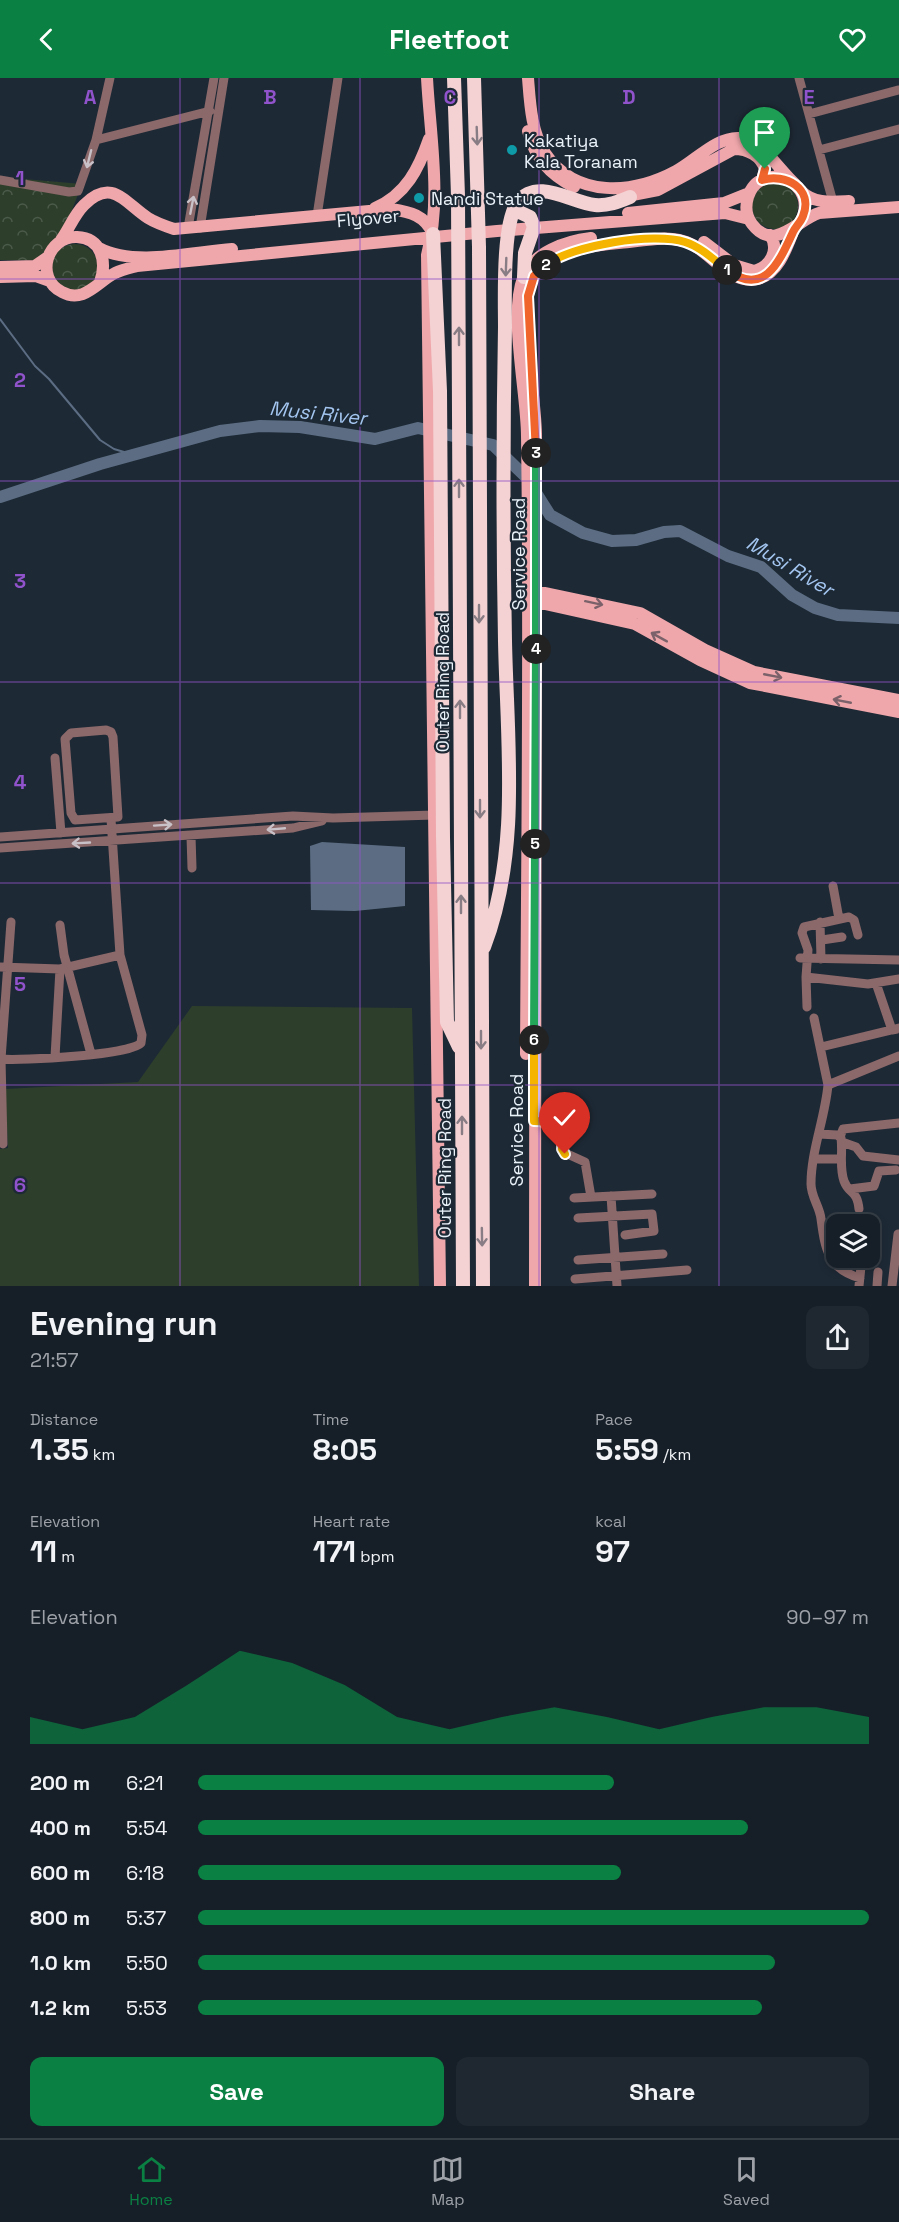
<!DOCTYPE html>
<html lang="en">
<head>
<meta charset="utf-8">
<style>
  :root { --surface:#161f28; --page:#1f2730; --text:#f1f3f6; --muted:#9ea2a8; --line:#353d45; --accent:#0b8043 }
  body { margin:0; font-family:"Space Grotesk",sans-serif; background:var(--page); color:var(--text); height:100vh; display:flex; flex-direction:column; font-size:22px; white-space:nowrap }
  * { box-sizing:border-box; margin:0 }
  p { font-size:20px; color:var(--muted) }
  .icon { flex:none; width:33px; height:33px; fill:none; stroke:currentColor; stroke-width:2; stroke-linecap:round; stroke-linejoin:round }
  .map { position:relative; height:1208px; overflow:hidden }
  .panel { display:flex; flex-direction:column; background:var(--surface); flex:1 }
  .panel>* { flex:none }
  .tools { position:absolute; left:826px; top:1136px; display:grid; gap:12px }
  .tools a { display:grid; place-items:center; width:54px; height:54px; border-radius:12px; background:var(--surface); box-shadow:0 3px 9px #0003,0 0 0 2px var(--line); font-size:30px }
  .pin { position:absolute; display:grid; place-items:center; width:51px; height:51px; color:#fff; margin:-62px -26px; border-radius:50% 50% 50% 0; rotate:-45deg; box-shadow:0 0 6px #0007 }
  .pin .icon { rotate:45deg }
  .km { position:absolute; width:30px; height:30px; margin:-15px; border-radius:50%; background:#222; color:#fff; font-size:16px; line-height:30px; text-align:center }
  .round { display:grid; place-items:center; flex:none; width:63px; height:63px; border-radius:12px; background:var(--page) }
  .summary { display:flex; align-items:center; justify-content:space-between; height:102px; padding:0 30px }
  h1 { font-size:33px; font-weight:800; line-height:45px }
  .metrics { display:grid; grid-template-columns:repeat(3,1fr); gap:9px; height:102px; padding:6px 30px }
  .metrics div { display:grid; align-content:center }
  .metrics b { font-size:30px; font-weight:800 }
  .metrics small { font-size:16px; font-weight:400 }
  .metrics p { font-size:16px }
  .chart { height:168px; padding:12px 30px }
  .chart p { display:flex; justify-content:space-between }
  .chart svg { width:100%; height:108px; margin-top:6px; fill:var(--accent); opacity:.7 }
  .primary-button { display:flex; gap:12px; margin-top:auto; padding:12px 30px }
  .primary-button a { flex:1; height:69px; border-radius:12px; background:var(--accent); color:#fff; font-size:24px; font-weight:800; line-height:69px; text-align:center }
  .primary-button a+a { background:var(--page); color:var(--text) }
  ul { padding:0 30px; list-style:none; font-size:20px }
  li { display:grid; grid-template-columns:96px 72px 1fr; align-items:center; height:45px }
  li i { height:15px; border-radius:8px; background:var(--accent) }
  header { display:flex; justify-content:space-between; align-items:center; height:78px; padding:0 30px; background:var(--accent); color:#fff; font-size:27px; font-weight:800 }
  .menu { display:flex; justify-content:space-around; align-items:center; height:84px; border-top:2px solid var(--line); background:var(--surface); font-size:16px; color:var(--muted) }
  .menu a { display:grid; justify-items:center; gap:3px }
  .menu .active { color:var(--accent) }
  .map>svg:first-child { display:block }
  .grass { fill:#2d3e2b }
  .forest { fill:url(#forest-crowns) }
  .water { fill:#5c6d83 }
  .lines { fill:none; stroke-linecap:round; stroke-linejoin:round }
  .stream { stroke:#5c6d83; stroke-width:2 }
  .river { stroke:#5c6d83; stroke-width:12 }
  .minor { stroke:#8b686a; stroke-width:9 }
  .major { stroke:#efa7ab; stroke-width:12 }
  .highway { stroke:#f4d1d2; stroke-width:14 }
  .oneway { stroke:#887d84 }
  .oneway2 { stroke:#c8c1c7 }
  .oneway3 { stroke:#7b626a }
  .split-1-casing { stroke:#fff; stroke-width:12 }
  .split-2-casing { stroke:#fff; stroke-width:12 }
  .split-3-casing { stroke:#fff; stroke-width:12 }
  .split-4-casing { stroke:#fff; stroke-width:12 }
  .split-5-casing { stroke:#fff; stroke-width:12 }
  .split-6-casing { stroke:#fff; stroke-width:12 }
  .split-7-casing { stroke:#fff; stroke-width:12 }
  .split-1 { stroke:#f0652b; stroke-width:8 }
  .split-2 { stroke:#f5b400; stroke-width:8 }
  .split-3 { stroke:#f0652b; stroke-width:8 }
  .split-4 { stroke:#22a559; stroke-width:8 }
  .split-5 { stroke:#22a559; stroke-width:8 }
  .split-6 { stroke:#22a559; stroke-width:8 }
  .split-7 { stroke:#f5b400; stroke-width:8 }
  .grid { fill:none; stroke:#9153cb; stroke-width:1.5; stroke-opacity:0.55 }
  .culture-dot { fill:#0f9aa8; stroke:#1d2935; stroke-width:2 }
  .labels { text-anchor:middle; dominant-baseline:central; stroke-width:4.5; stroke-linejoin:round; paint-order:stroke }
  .poi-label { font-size:18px; fill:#e9f1f9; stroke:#1d2935; text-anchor:start }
  .street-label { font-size:18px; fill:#e9f1f9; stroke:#1d2935 }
  .water-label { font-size:20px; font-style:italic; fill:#a3c5ef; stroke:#1d2935 }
  .grid-label { font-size:20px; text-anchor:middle; font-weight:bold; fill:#9153cb; stroke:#1d2935; stroke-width:4.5; stroke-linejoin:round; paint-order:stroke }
</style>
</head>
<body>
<header><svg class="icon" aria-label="back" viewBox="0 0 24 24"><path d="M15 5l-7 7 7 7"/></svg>Fleetfoot<svg class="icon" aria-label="heart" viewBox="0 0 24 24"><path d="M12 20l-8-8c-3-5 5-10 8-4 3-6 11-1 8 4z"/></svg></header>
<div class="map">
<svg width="899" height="1208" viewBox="0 0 899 1208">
  <defs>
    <pattern id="forest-crowns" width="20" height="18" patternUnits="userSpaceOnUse" patternTransform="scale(1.5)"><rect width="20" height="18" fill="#2d3e2b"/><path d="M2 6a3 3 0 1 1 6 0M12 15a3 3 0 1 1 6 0" fill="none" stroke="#4b5a4a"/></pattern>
  </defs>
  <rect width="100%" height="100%" fill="#1d2935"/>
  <path class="grass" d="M192 928 412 930 419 1208H0V1071L8 1070 5 1011 138 1004Z"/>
  <path class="forest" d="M0 99 82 106 67 145 40 182H0Z
    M752 128a23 23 0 1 1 46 0a23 23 0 1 1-46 0Z
    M52 189a23 23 0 1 1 46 0a23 23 0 1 1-46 0Z"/>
  <path class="water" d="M322 764 405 769V828L355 833 311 832 310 768Z"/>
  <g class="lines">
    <path class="stream" d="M0 241 35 288 49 301 100 362 114 371 134 377"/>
    <path class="river" d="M0 419 100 386 220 353 260 348 300 349 375 361 418 350 493 367 526 399 550 437 583 455 612 463 636 462 664 454 680 453 728 478 761 489 792 517 815 530 838 537 899 540"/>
    <path class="minor" d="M799 0 833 124
      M809 36 898 12
      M96 62 210 33
      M819 72 899 51
      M0 102 69 114 78 113 96 62 110 0
      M317 138 338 0
      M188 150 214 0
      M200 150 224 0
      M106 652 111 654 113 659 118 739 75 742 71 735 65 661 71 655Z
      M55 680 61 755
      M191 758 192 790
      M0 759 293 738 333 740 435 737
      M0 770 293 750 322 743
      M833 808 839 841
      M820 844 821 881
      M60 847 64 877 91 976
      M858 857 854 842 849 839 804 849 802 855 808 872 806 899 868 906 899 901
      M822 862 842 859
      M800 880 899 882
      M0 889 60 891 120 877
      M806 899 807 929
      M876 905 892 952 897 951
      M814 940 828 1007
      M821 969 899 950
      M55 979 60 891
      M1 981C20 983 131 977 141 965L142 957 120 877 111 741
      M534 1043 559 1044 564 1047 563 1074 585 1084 591 1119
      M819 1056 837 1057 841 1060C843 1074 839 1089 844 1103 849 1117 857 1111 859 1131
      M840 1059 843 1051 899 1045
      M842 1064 856 1069 863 1078 899 1082
      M3 1066 1 981 11 844
      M814 1081H841
      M850 1111 874 1108 879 1093 896 1092
      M611 1118 617 1208
      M574 1120 652 1116
      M578 1140 652 1136 654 1153 625 1157
      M578 1182 663 1176
      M860 1200C828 1191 825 1171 821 1141 820 1129 811 1119 811 1106 811 1073 825 1040 828 1007L899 978
      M575 1201 687 1192
      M859 1208 862 1179
      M877 1208 878 1194
      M892 1208 898 1156"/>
    <path class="major" d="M427 0C430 57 442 121 427 177L440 1208
      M528 0C530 25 531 53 545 75 576 121 633 116 676 93 695 83 717 58 740 60 762 62 779 92 795 106
      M528 53C535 80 549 96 574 109
      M801 113C814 126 831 124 849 123
      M622 119 658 112 734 71C748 71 761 78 765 91L762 102
      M375 130C406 117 419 90 429 61
      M628 135 724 125 749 115
      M800 145C822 103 760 80 748 119 745 129 746 138 752 146 774 175 797 142 819 135L899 129
      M61 162C69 151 74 137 84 127 112 99 125 125 148 140 156 145 165 148 174 151L391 131C410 134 425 137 433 156
      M704 164 734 187 754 193C770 189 780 172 770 157
      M99 170C134 189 192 174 232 171
      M0 189 35 188 48 179
      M0 199 36 198 50 203
      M100 204C107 184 102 160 77 159 47 158 34 200 62 214 84 226 97 204 115 195 122 192 130 190 137 188L497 153 725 135 749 141
      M536 513 640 535 705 572 754 594 899 622
      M536 524 635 546 700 582 750 605 899 634
      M526 976C527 770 530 564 527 358 527 316 509 237 523 200 533 174 566 163 591 160
      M535 1208 536 356C535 313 521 252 529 211 537 170 597 167 629 164 647 162 666 158 683 163 710 170 728 208 758 201 779 195 787 169 794 151"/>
    <path class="highway" d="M454 0 458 118 463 1208
      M474 0 479 169 483 1208
      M515 132 530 139 534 149 525 175 524 199
      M433 156 440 313 443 759 447 944 459 969
      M484 869C521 772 507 664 505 563 503 458 503 354 505 249 505 222 502 144 518 124 538 99 572 125 595 127 608 128 618 124 630 119"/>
  </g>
  <defs><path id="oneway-shaft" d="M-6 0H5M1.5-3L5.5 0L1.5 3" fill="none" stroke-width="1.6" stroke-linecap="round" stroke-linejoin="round" transform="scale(1.5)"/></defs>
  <g class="oneway">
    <use href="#oneway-shaft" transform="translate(477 58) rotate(88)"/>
    <use href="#oneway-shaft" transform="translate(506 189) rotate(92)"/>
    <use href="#oneway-shaft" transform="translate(459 258) rotate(-90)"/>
    <use href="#oneway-shaft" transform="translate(459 410) rotate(-90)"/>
    <use href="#oneway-shaft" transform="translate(479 536) rotate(90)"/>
    <use href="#oneway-shaft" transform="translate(460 631) rotate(-90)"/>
    <use href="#oneway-shaft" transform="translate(480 731) rotate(90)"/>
    <use href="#oneway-shaft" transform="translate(461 826) rotate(-90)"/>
    <use href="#oneway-shaft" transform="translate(481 962) rotate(90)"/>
    <use href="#oneway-shaft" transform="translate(462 1047) rotate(-90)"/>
    <use href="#oneway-shaft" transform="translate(482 1159) rotate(89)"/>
  </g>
  <g class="oneway2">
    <use href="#oneway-shaft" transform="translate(89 81) rotate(104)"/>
    <use href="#oneway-shaft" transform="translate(192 127) rotate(-79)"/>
    <use href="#oneway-shaft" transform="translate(163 747) rotate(-4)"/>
    <use href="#oneway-shaft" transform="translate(276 751) rotate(175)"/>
    <use href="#oneway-shaft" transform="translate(81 765) rotate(177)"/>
  </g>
  <g class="oneway3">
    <use href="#oneway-shaft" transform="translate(594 525) rotate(12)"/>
    <use href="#oneway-shaft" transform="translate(659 559) rotate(-151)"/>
    <use href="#oneway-shaft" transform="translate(773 598) rotate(11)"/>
    <use href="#oneway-shaft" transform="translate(842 623) rotate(-169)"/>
  </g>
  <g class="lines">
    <g class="split-1-casing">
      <path id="split-1" d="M727 192C765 220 780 182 793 154 796 148 801 144 803 138 814 110 785 95 762 102L765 91"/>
    </g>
    <g class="split-2-casing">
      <path id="split-2" d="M546 187C572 167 654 154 685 164 701 169 714 182 727 192"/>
    </g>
    <g class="split-3-casing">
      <path id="split-3" d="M536 375 528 218 534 198 546 187"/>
    </g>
    <g class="split-4-casing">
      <path id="split-4" d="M536 571V375"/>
    </g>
    <g class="split-5-casing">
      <path id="split-5" d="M535 766 536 571"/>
    </g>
    <g class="split-6-casing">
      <path id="split-6" d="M534 962 535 766"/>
    </g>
    <g class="split-7-casing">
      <path id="split-7" d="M534 962V1043L559 1044 564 1047 562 1071 565 1076"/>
    </g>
    <use href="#split-1" class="split-1"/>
    <use href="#split-2" class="split-2"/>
    <use href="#split-3" class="split-3"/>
    <use href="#split-4" class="split-4"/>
    <use href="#split-5" class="split-5"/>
    <use href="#split-6" class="split-6"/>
    <use href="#split-7" class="split-7"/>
  </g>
  <path class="grid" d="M180 0V1208M360 0V1208M539 0V1208M719 0V1208M0 201H899M0 403H899M0 604H899M0 805H899M0 1007H899"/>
  <g class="culture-dot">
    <circle cx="512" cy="72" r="6"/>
    <circle cx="419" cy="120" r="6"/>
  </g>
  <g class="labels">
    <g class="poi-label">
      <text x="524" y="62">Kakatiya<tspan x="524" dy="21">Kala Toranam</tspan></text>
      <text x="431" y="120">Nandi Statue</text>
    </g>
    <g class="street-label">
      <text transform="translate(368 140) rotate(-5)">Flyover</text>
      <text transform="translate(518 476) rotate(-90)">Service Road</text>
      <text transform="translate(442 604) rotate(-90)">Outer Ring Road</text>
      <text transform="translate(516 1052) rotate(-90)">Service Road</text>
      <text transform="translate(444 1090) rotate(-90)">Outer Ring Road</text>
    </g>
    <g class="water-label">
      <text transform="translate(318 335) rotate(6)">Musi River</text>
      <text transform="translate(790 488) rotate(31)">Musi River</text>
    </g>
  </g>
  <g class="grid-label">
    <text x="90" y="26">A</text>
    <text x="270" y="26">B</text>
    <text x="450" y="26">C</text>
    <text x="629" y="26">D</text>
    <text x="809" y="26">E</text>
    <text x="20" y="107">1</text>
    <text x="20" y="309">2</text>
    <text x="20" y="510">3</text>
    <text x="20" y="711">4</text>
    <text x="20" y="913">5</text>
    <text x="20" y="1114">6</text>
  </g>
</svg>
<div class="tools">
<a><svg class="icon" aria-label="layers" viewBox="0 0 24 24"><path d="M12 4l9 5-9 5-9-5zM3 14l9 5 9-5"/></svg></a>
</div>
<div class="pin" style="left:765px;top:91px;background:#1e9e55"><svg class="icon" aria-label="arrive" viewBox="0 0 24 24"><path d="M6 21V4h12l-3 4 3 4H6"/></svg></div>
<div class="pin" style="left:565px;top:1076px;background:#d93025"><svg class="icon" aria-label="check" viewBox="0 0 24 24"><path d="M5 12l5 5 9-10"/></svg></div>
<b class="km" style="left:727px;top:192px">1</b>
<b class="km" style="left:546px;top:187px">2</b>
<b class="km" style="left:536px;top:375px">3</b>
<b class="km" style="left:536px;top:571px">4</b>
<b class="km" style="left:535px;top:766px">5</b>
<b class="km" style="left:534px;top:962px">6</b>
</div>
<section class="panel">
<div class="summary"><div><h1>Evening run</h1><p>21:57</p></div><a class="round"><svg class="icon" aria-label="share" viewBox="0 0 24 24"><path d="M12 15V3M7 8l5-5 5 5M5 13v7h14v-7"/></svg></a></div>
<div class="metrics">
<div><p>Distance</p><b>1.35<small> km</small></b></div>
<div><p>Time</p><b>8:05</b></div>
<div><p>Pace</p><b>5:59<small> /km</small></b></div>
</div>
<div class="metrics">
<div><p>Elevation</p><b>11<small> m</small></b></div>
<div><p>Heart rate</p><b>171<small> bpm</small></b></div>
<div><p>kcal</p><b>97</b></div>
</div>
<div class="chart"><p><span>Elevation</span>90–97 m</p>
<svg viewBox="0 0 160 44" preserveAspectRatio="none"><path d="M0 44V33L10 38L20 33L30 20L40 6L50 11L60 20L70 33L80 38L90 33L100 29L110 33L120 38L130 33L140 29L150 29L160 33V44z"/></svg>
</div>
<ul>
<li><b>200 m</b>6:21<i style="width:62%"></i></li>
<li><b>400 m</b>5:54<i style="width:82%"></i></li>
<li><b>600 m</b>6:18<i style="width:63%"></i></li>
<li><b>800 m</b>5:37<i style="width:100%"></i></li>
<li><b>1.0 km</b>5:50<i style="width:86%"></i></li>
<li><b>1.2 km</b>5:53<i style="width:84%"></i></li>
</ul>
<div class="primary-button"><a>Save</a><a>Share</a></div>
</section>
<nav class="menu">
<a class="active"><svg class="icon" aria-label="home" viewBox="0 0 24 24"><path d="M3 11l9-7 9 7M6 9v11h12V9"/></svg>Home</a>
<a><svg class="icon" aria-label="map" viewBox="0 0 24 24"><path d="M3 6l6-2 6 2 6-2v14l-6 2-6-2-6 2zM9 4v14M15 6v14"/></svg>Map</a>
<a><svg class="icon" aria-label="saved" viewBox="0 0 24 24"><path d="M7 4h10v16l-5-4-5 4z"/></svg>Saved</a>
</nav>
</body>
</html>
